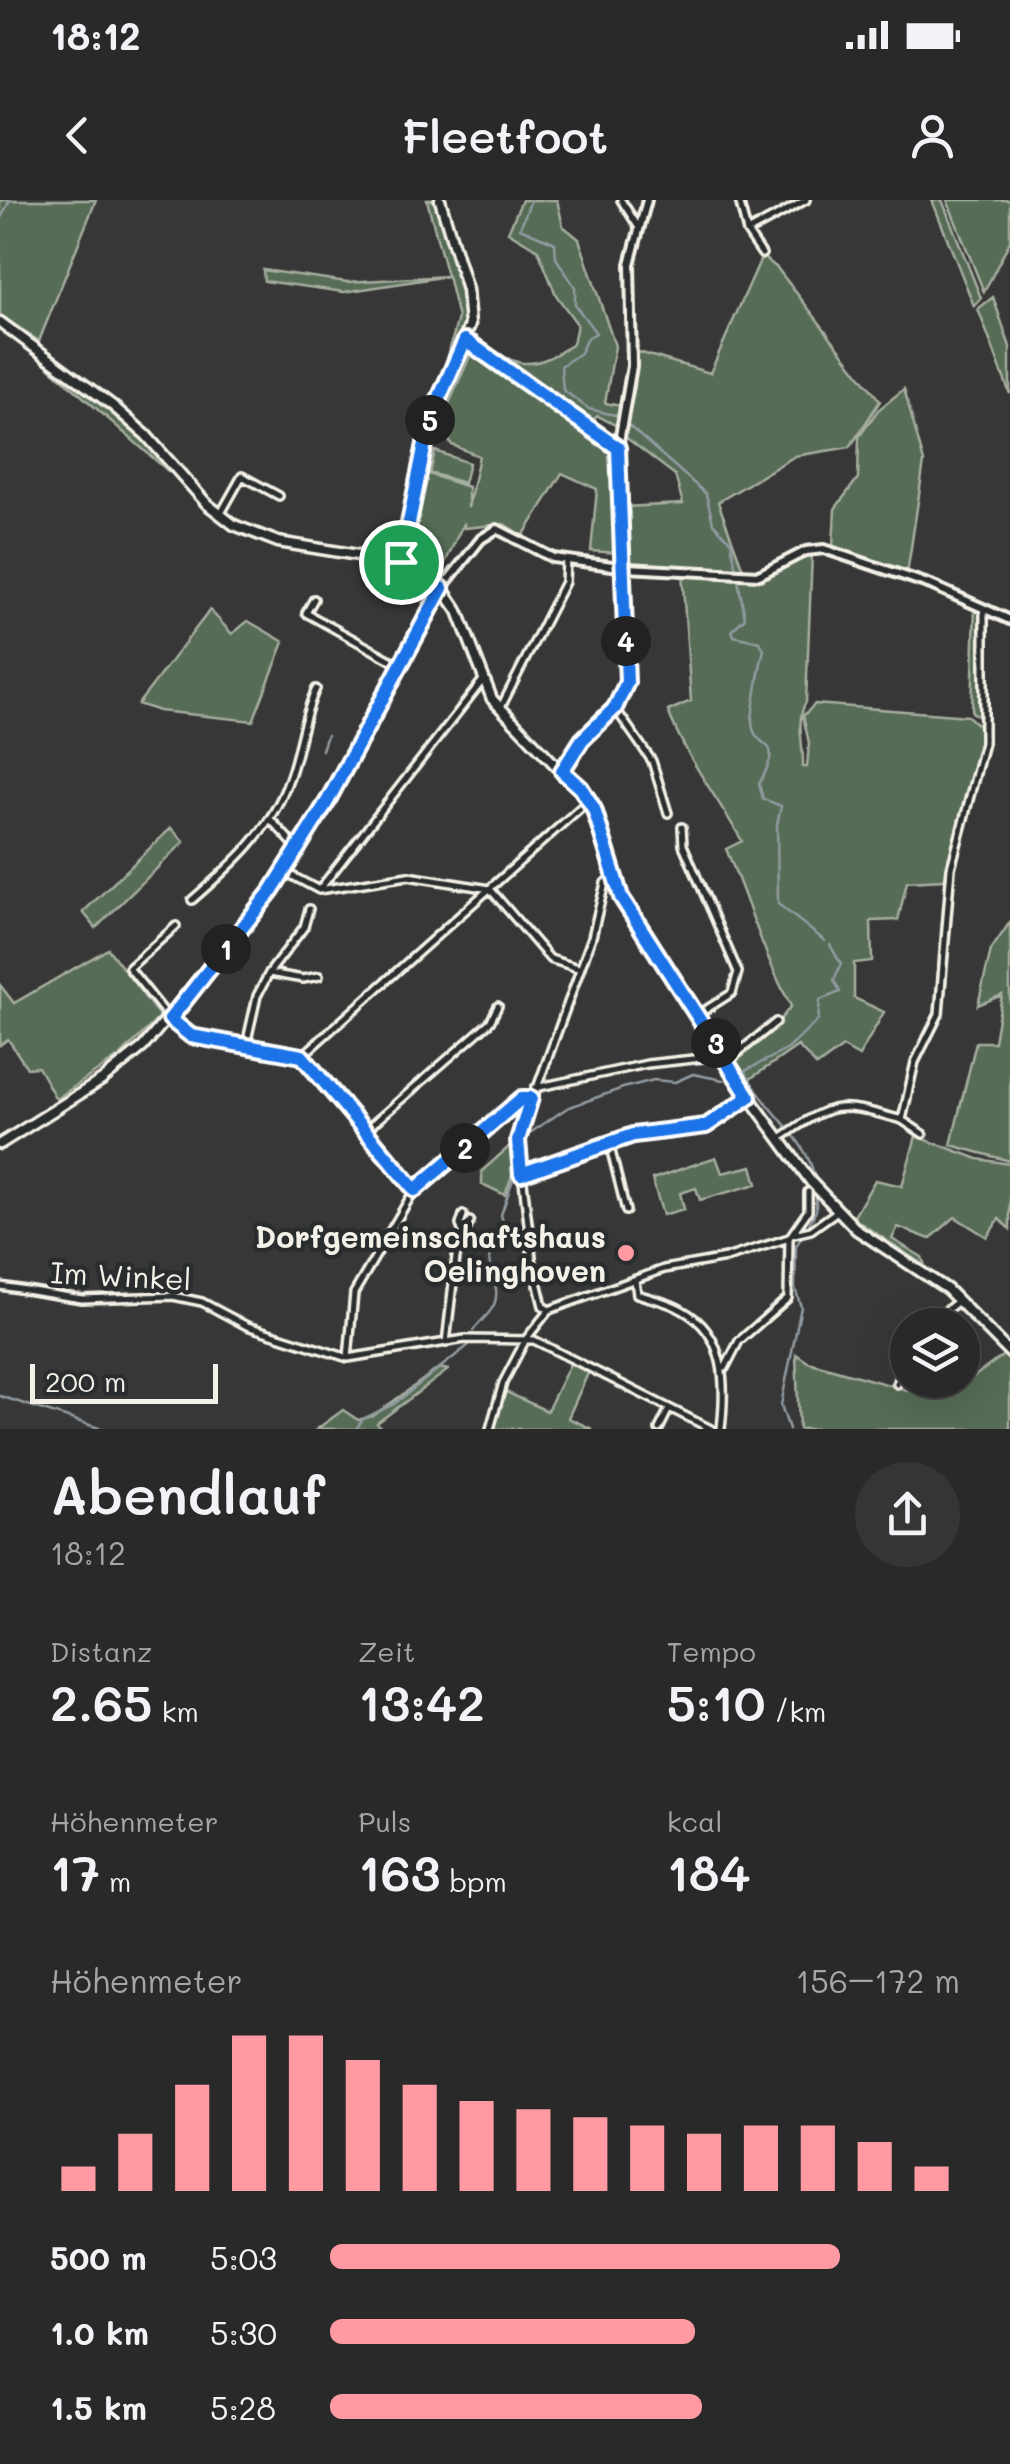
<!DOCTYPE html>
<html lang="de">
<head>
<meta charset="utf-8">
<style>
  :root { --surface:#2a2929; --page:#363535; --text:#f1f3f6; --muted:#a5a6a8; --line:#464546; --accent:#ff9aa2 }
  body { margin:0; font-family:Mali,sans-serif; background:var(--page); color:var(--text); height:100vh; display:flex; flex-direction:column; font-size:38px; white-space:nowrap }
  * { box-sizing:border-box; margin:0 }
  p { font-size:32px; color:var(--muted) }
  .icon { flex:none; width:55px; height:55px; fill:none; stroke:currentColor; stroke-width:2; stroke-linecap:round; stroke-linejoin:round }
  .map { position:relative; height:1229px; overflow:hidden }
  .panel { display:flex; flex-direction:column; background:var(--surface); flex:1 }
  .panel>* { flex:none }
  .tools { position:absolute; left:890px; top:1108px; display:grid; gap:20px }
  .tools a { display:grid; place-items:center; width:90px; height:90px; border-radius:50%; background:var(--surface); box-shadow:0 10px 40px #0002,0 0 0 2px var(--line); font-size:50px }
  .scale { position:absolute; left:30px; bottom:25px; width:188px; box-sizing:border-box; padding-left:10px; border:5px solid #f4f1e8; border-top:0; font-size:28px; line-height:35px; white-space:nowrap; color:#f4f1e8; -webkit-text-stroke:8px #2a2d2e; paint-order:stroke }
  .pin { position:absolute; display:grid; place-items:center; width:85px; height:85px; color:#fff; margin:-42px; border:5px solid #fff; border-radius:50%; box-shadow:0 2px 10px #0007 }
  .km { position:absolute; width:50px; height:50px; margin:-25px; border-radius:50%; background:#222; color:#fff; font-size:28px; line-height:50px; text-align:center }
  .round { display:grid; place-items:center; flex:none; width:105px; height:105px; border-radius:52px; background:var(--page) }
  .summary { display:flex; align-items:center; justify-content:space-between; height:170px; padding:0 50px }
  h1 { font-size:55px; font-weight:600; line-height:75px }
  .stats { display:grid; grid-template-columns:repeat(3,1fr); gap:15px; height:170px; padding:10px 50px }
  .stats div { display:grid; align-content:center }
  .stats b { font-size:50px; font-weight:600 }
  .stats small { font-size:28px; font-weight:400 }
  .stats p { font-size:28px }
  .chart { height:280px; padding:20px 50px }
  .chart p { display:flex; justify-content:space-between }
  .chart svg { width:100%; height:180px; margin-top:10px; stroke:var(--accent); stroke-width:6 }
  ul { padding:0 50px; list-style:none; font-size:32px }
  li { display:grid; grid-template-columns:160px 120px 1fr; align-items:center; height:75px }
  li i { height:25px; border-radius:12px; background:var(--accent) }
  .status { display:flex; justify-content:space-between; align-items:center; height:70px; padding:0 50px; background:var(--surface); direction:ltr }
  .status svg { height:28px; fill:currentColor }
  header { display:flex; justify-content:space-between; align-items:center; height:130px; padding:0 50px; background:var(--surface); font-size:45px; font-weight:600 }
  .map>svg:first-child { display:block }
  .green { fill:#576c57; stroke:#a6aea0; stroke-width:2.5 }
  .lines { fill:none; stroke-linecap:round; stroke-linejoin:round }
  .stream { stroke:#929ba1; stroke-width:2.5 }
  .minor-casing { stroke:#f4f1e8; stroke-width:12 }
  .tertiary-casing { stroke:#f4f1e8; stroke-width:14 }
  .secondary-casing { stroke:#f4f1e8; stroke-width:15 }
  .minor { stroke:#2a2d2e; stroke-width:5 }
  .tertiary { stroke:#2a2d2e; stroke-width:6 }
  .secondary { stroke:#2a2d2e; stroke-width:8 }
  .route-casing { stroke:#fff; stroke-width:20 }
  .route { stroke:#1a73e8; stroke-width:12 }
  .poi-dot { fill:#ff9aa2; stroke:#2a2d2e; stroke-width:4 }
  .labels { text-anchor:middle; dominant-baseline:central; stroke-width:9; stroke-linejoin:round; paint-order:stroke }
  .poi-label { font-size:30px; font-weight:bold; fill:#f4f1e8; stroke:#2a2d2e; text-anchor:end }
  .street-label { font-size:30px; fill:#f4f1e8; stroke:#2a2d2e }
</style>
</head>
<body>
<div class="status"><b>18:12</b><svg viewBox="0 0 49 12"><path d="M0 12V9h3v3zM5 12V6h3v6zM10 12V3h3v9zM15 12V0h3v12zM26 1h20v11H26zM47 4h2v5h-2z"/></svg></div>
<header><svg class="icon" aria-label="back" viewBox="0 0 24 24"><path d="M15 5l-7 7 7 7"/></svg>Fleetfoot<svg class="icon" aria-label="person" viewBox="0 0 24 24"><circle cx="12" cy="8" r="4"/><path d="M4 21q1-7 8-7t8 7"/></svg></header>
<div class="map">
<svg width="1010" height="1229" viewBox="0 0 1010 1229">
  <rect width="100%" height="100%" fill="#383737"/>
  <filter id="ink" filterUnits="userSpaceOnUse"><feTurbulence type="fractalNoise" baseFrequency=".01" numOctaves="2"/><feDisplacementMap in="SourceGraphic" scale="20" xChannelSelector="R" yChannelSelector="G"/><feConvolveMatrix kernelMatrix="1 2 1 2 8 2 1 2 1" color-interpolation-filters="sRGB"/></filter>
  <g filter="url(#ink)">
    <path class="green" d="M0 0H96L39 141 0 115Z
      M427 0H436L465 95 467 121 440 185 458 118 448 76 344 92 264 81 263 70 347 82 447 76Z
      M522 0H557L563 26 579 39 615 146 605 203 621 206 617 226 598 216 588 223 475 144 476 136C515 168 529 173 573 144L577 124 556 95 538 50 508 32Z
      M932 0H942L981 98 974 106Z
      M947 0H1010V41L984 92Z
      M762 56 777 68 880 201 850 247 795 256 718 302 743 369 631 365 626 361 624 307 683 304 675 275 624 236 635 186V151L710 173Z
      M993 97 1010 147V194L978 109Z
      M477 152 612 246 617 353 591 351 597 289 562 273 523 336 504 324 464 328V322L440 374 411 356 426 273 468 287V308L479 256 452 245 439 226 471 154Z
      M34 154C82 183 138 223 172 268L169 272Z
      M904 189 924 262 907 374 833 347 835 309 858 278 859 237 878 210Z
      M435 251 469 263 464 283 430 273Z
      M812 353 806 502C795 521 804 545 803 567H807L809 543 803 516 815 504 968 516 979 526 981 542 944 680 907 682 898 720 871 721 872 761 854 763V798L884 812 859 856 843 847 817 866 798 846 747 881 736 862 770 833 791 806C763 754 749 703 726 649L742 641C716 595 687 560 668 511L691 501 682 371 765 377Z
      M975 404 982 415V520L972 512Z
      M210 410 232 434 248 421 284 442 253 521 159 511 138 504Z
      M171 628 184 642 96 728 83 712Z
      M1010 722V961L951 945 976 842H994L1002 795 978 805 991 750Z
      M108 749 160 817 120 856 56 899 38 867 27 868 8 839 0 845V785L14 803Z
      M916 936 978 959 1010 964V1029L999 1019 987 1037 955 1017 930 1039 898 1027 892 1039 922 1057 925 1066 853 1018 875 980 902 986Z
      M511 945 513 973 505 995 482 984V971Z
      M716 957 722 973 752 966 757 984 700 1000 696 988 680 993 684 1009 663 1015 652 979Z
      M796 1154 808 1162 942 1200 1005 1154 1010 1159V1229H799Z
      M571 1162 589 1171 568 1218 592 1229H493L504 1191 547 1211Z
      M439 1168 448 1170 377 1223 382 1229H317L343 1210 358 1220 373 1216Z"/>
    <g class="lines">
      <path class="stream" d="M531 0 520 28 555 43 556 58 575 87V105L596 133 587 138 580 153 561 166 563 190 589 209 619 216
        M0 20 10 0
        M629 226 706 294 713 323 731 342 745 418 732 430 734 436 760 442 764 450C761 458 752 513 752 522 754 554 788 533 759 584L763 599 781 606 777 625 778 704 825 741
        M322 550 327 535
        M527 935 567 908 623 888 654 880 675 882 693 874 723 880
        M815 980C809 938 763 909 745 871L788 849 818 820 820 800 840 792 834 780 841 764 830 745
        M807 1028 816 1011V993
        M473 1131C479 1122 490 1114 494 1105 505 1079 471 1061 504 1024L501 1015 514 976 513 940
        M0 1196 102 1229
        M356 1229 363 1219 394 1204 469 1145
        M789 1229 781 1205 801 1107 795 1088 796 1046 803 1035"/>
      <g class="minor-casing">
        <path id="minor" d="M621 0 639 28
          M739 0 747 32 806 0
          M747 32 762 54
          M465 140 618 248
          M220 315 242 276 279 296
          M314 399 306 413 398 464
          M501 507 565 382 566 359
          M615 508 652 561 668 613
          M562 571 625 490 621 367
          M271 620 297 648
          M682 627 683 645 738 772 732 793 699 814
          M283 671 319 690 408 676 490 689
          M490 689 550 759 578 768
          M319 690 483 480
          M192 700C232 665 271 631 289 579 300 550 302 518 316 489
          M176 726 129 768 177 828 191 836 302 856 415 989
          M269 773 304 727 309 709
          M246 845 257 796 269 773 303 779 319 776
          M302 856 589 600
          M728 861 776 822
          M535 888 647 864 721 856
          M902 920 923 934
          M367 929 490 822 498 806
          M779 939C835 900 837 902 902 920L915 862 939 814 951 668 984 543V409
          M609 943 626 1011
          M521 974 633 935 706 925 749 897
          M463 1015 460 1025 464 1035
          M794 1034 811 1030 836 1012
          M635 1081 637 1094C652 1099 669 1102 682 1110 727 1134 726 1185 721 1229
          M0 1086 82 1099 173 1096 202 1102 247 1126 348 1158 465 1139 534 1140 711 1229
          M549 1110 543 1106 533 1065 518 940 592 737 605 683 613 676
          M928 1125 957 1102
          M446 1143 456 1057 470 1021
          M348 1158 354 1093 415 989 522 897 531 898
          M725 1168 739 1141 788 1098 789 1038
          M897 1184 908 1157
          M490 1229 503 1183 526 1139 549 1110 664 1069 726 1058 789 1038 808 1011V992
          M659 1229 669 1209"/>
      </g>
      <g class="tertiary-casing">
        <path id="tertiary" d="M620 365 618 248 632 166 630 64 647 0
          M442 388 481 339 497 329 553 358 627 368 759 375 806 351 824 349 931 385 1010 420"/>
      </g>
      <g class="secondary-casing">
        <path id="secondary" d="M0 122 113 206 146 235 207 304 234 325 278 342 401 362 442 388 458 411 492 499 589 600 621 697 749 897 811 982 857 1030 947 1089 1010 1153
          M401 362 430 219 470 125 467 90 440 0
          M0 944 102 880 143 847 259 708 327 602 442 388"/>
      </g>
      <use href="#minor" class="minor"/>
      <use href="#tertiary" class="tertiary"/>
      <use href="#secondary" class="secondary"/>
    </g>
  </g>
  <g class="lines" filter="url(#ink)">
    <g class="route-casing">
      <path id="route" d="M465 140 618 248 627 482 615 508 582 540 562 571 581 588 594 609 621 697 749 897 706 926 633 935 521 974 518 940 531 898H522L415 990 302 856 191 836 170 819 272 690 327 602 442 388 401 362 430 219Z"/>
    </g>
    <use href="#route" class="route"/>
  </g>
  <circle class="poi-dot" cx="626" cy="1053" r="10"/>
  <g class="labels">
    <g class="poi-label">
      <text x="606" y="1036">Dorfgemeinschaftshaus<tspan x="606" dy="34">Oelinghoven</tspan></text>
    </g>
    <g class="street-label">
      <text transform="translate(121 1075) rotate(3)">Im Winkel</text>
    </g>
  </g>
</svg>
<div class="tools">
<a><svg class="icon" aria-label="layers" viewBox="0 0 24 24"><path d="M12 4l9 5-9 5-9-5zM3 14l9 5 9-5"/></svg></a>
</div>
<div class="scale">200 m</div>
<div class="pin" style="left:401px;top:362px;background:#1e9e55"><svg class="icon" aria-label="arrive" viewBox="0 0 24 24"><path d="M6 21V4h12l-3 4 3 4H6"/></svg></div>
<b class="km" style="left:226px;top:749px">1</b>
<b class="km" style="left:465px;top:948px">2</b>
<b class="km" style="left:716px;top:843px">3</b>
<b class="km" style="left:626px;top:441px">4</b>
<b class="km" style="left:430px;top:220px">5</b>
</div>
<section class="panel">
<div class="summary"><div><h1>Abendlauf</h1><p>18:12</p></div><a class="round"><svg class="icon" aria-label="share" viewBox="0 0 24 24"><path d="M12 15V3M7 8l5-5 5 5M5 13v7h14v-7"/></svg></a></div>
<div class="stats">
<div><p>Distanz</p><b>2.65<small> km</small></b></div>
<div><p>Zeit</p><b>13:42</b></div>
<div><p>Tempo</p><b>5:10<small> /km</small></b></div>
</div>
<div class="stats">
<div><p>Höhenmeter</p><b>17<small> m</small></b></div>
<div><p>Puls</p><b>163<small> bpm</small></b></div>
<div><p>kcal</p><b>184</b></div>
</div>
<div class="chart"><p><span>Höhenmeter</span>156–172 m</p>
<svg viewBox="0 0 160 44" preserveAspectRatio="none"><path d="M5 44V38M15 44V30M25 44V18M35 44V6M45 44V6M55 44V12M65 44V18M75 44V22M85 44V24M95 44V26M105 44V28M115 44V30M125 44V28M135 44V28M145 44V32M155 44V38"/></svg>
</div>
<ul>
<li><b>500 m</b>5:03<i style="width:81%"></i></li>
<li><b>1.0 km</b>5:30<i style="width:58%"></i></li>
<li><b>1.5 km</b>5:28<i style="width:59%"></i></li>
</ul>
</section>
</body>
</html>
